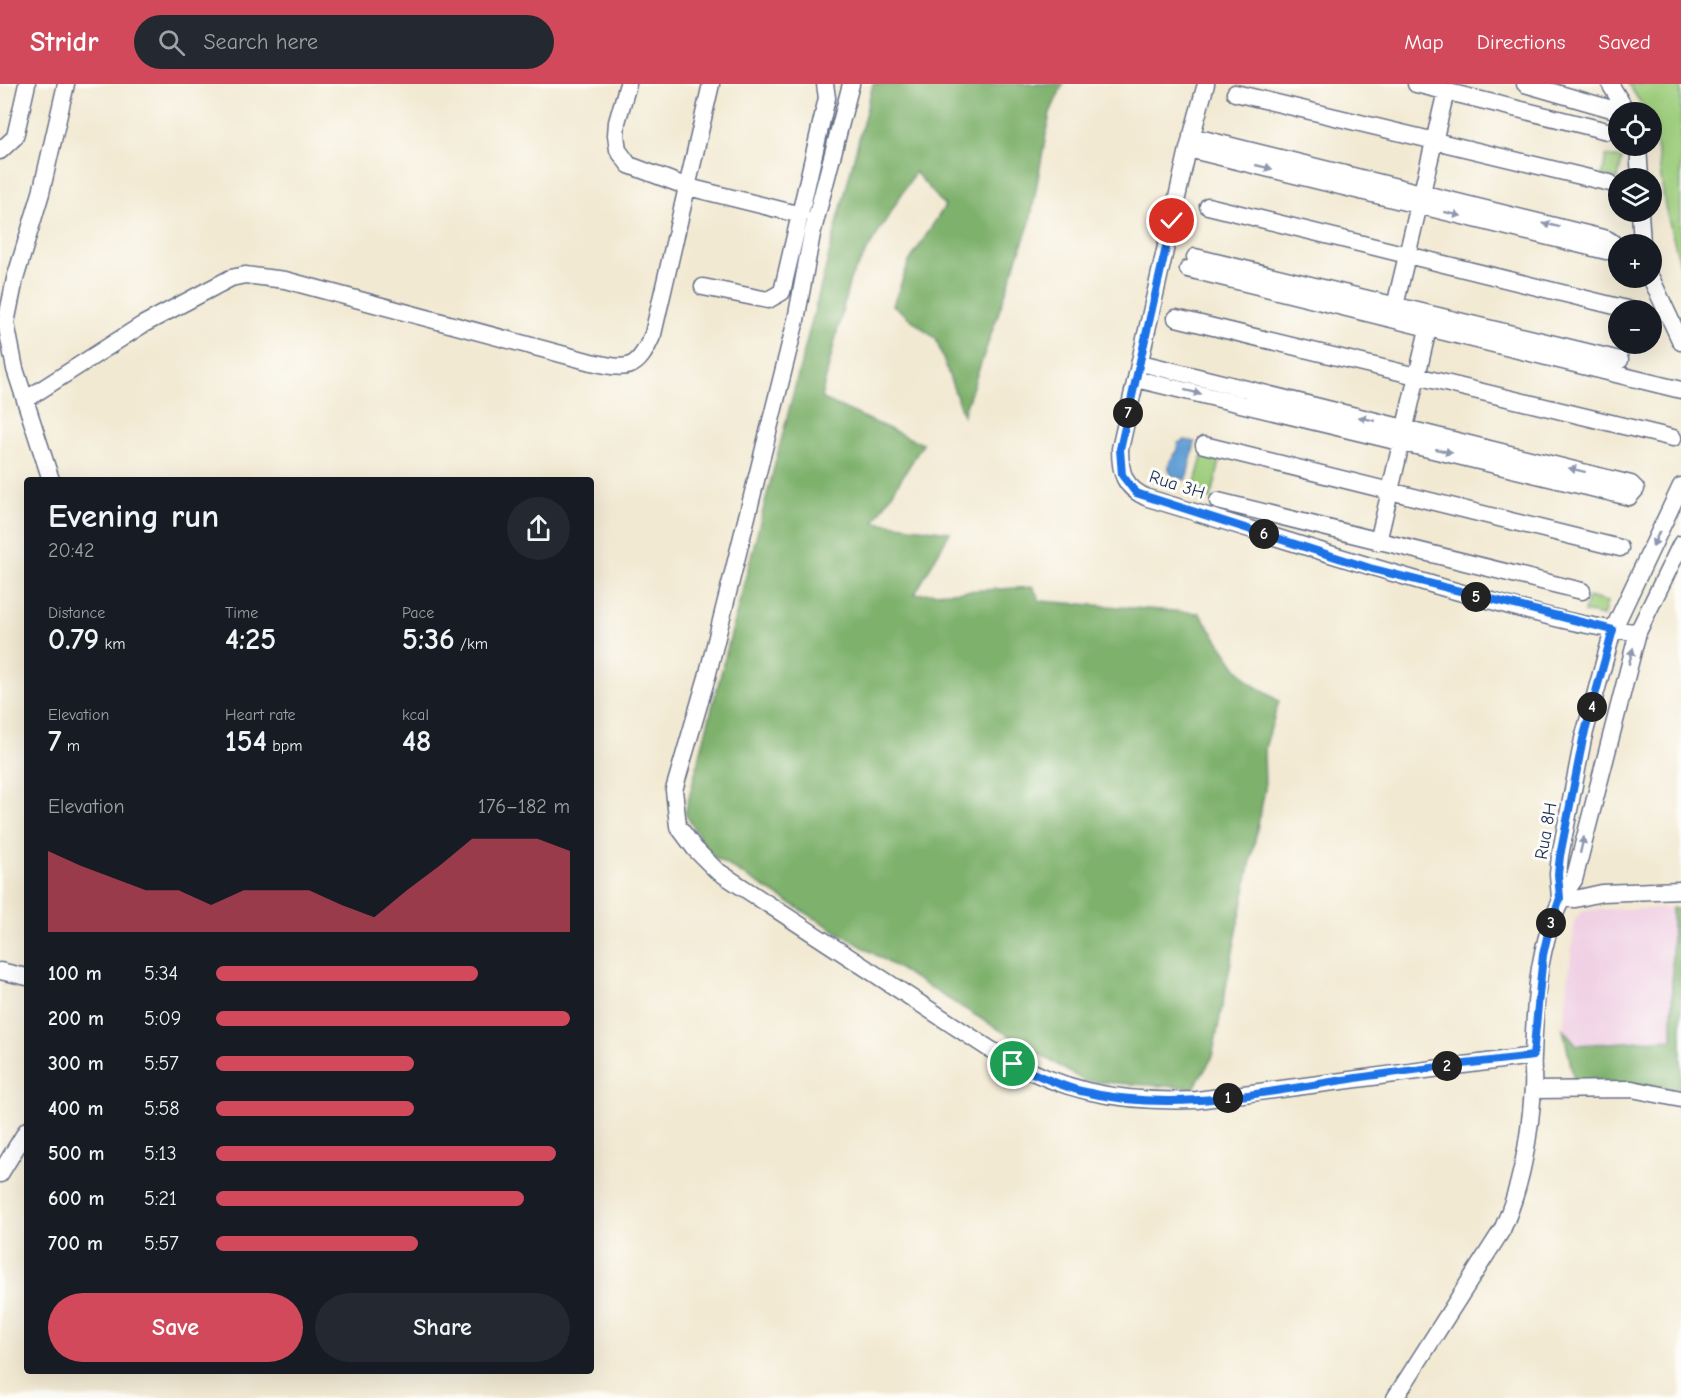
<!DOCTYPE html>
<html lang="en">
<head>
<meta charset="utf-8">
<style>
  :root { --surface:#171b24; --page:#242831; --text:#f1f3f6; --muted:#9ea1a6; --accent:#d1495b }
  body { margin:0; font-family:"Comic Neue",sans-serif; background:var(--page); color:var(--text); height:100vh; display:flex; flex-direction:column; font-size:22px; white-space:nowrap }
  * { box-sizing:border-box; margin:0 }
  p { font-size:20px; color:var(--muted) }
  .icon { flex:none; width:33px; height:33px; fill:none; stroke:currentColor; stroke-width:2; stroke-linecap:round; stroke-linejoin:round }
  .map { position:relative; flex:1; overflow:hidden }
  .side { position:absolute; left:24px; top:393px; width:570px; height:897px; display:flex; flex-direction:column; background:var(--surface); border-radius:6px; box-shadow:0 6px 24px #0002 }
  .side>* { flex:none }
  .fabs { position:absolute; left:1608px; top:18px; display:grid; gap:12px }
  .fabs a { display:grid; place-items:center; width:54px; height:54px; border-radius:50%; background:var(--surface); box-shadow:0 6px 24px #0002; font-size:30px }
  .pin { position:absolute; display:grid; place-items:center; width:51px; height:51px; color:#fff; margin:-26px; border:3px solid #fff; border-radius:50%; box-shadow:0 2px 6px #0007 }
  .km { position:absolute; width:30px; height:30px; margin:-15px; border-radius:50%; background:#222; color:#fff; font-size:16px; line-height:30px; text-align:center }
  .round { display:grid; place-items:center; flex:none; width:63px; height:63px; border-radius:32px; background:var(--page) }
  .overview { display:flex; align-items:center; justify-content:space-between; height:102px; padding:0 24px }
  h1 { font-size:33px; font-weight:600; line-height:45px }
  .metrics { display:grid; grid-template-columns:repeat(3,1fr); gap:9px; height:102px; padding:6px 24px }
  .metrics div { display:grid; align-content:center }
  .metrics b { font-size:30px; font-weight:600 }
  .metrics small { font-size:16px; font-weight:400 }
  .metrics p { font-size:16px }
  .chart { height:168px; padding:12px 24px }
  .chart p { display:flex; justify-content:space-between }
  .chart svg { width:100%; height:108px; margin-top:6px; fill:var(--accent); opacity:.7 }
  .action { display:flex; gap:12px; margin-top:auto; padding:12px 24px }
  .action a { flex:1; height:69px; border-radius:36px; background:var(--accent); color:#fff; font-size:24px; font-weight:600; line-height:69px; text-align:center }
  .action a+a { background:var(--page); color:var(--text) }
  ul { padding:0 24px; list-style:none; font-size:20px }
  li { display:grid; grid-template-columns:96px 72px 1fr; align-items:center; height:45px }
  li i { height:15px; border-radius:8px; background:var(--accent) }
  header { display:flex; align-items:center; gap:36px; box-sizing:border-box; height:84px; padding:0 30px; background:var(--accent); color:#fff }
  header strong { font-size:28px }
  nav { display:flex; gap:33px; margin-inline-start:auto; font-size:21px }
  .search { width:420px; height:54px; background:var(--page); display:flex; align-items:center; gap:15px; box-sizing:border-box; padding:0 21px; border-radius:33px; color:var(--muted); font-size:22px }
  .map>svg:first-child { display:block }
  .built { fill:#f0d0e4 }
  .green { fill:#9ece7d; stroke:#5c7e6e; stroke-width:1.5 }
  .forest { fill:#7eb16c; stroke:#4c7065; stroke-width:1.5 }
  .water { fill:#65a0d5; stroke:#40689a; stroke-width:1.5 }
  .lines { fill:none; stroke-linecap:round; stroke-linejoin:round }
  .minor-casing { stroke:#667087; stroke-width:19 }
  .minor { stroke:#fff; stroke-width:16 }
  .oneway { fill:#8d97ae }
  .route-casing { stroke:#fff; stroke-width:12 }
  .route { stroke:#1a73e8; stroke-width:8 }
  .labels { text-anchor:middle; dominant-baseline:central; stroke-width:6; stroke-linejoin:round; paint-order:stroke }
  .street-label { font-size:18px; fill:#1b2f5e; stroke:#fdfcf7 }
</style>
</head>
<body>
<header>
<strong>Stridr</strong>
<div class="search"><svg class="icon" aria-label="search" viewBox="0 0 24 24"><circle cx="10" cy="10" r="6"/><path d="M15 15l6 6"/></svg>Search here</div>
<nav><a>Map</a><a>Directions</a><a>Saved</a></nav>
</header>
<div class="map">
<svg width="1681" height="1314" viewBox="0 0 1681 1314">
  <rect width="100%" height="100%" fill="#fdfcf7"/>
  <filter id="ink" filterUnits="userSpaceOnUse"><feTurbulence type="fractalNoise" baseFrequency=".0167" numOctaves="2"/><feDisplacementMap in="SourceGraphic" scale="12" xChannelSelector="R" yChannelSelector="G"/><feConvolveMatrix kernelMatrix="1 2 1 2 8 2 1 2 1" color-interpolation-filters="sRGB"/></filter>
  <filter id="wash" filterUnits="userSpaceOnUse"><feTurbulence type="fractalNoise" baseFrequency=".008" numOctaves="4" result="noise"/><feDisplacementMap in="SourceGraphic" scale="24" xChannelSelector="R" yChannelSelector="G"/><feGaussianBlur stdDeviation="1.35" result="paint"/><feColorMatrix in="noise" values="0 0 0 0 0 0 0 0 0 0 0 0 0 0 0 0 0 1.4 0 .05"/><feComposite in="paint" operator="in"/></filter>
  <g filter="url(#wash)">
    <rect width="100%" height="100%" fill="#f2e9d2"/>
    <path class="built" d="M1672 824V955L1577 961 1563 945 1575 835 1584 826Z"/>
    <path class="green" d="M1628 0H1681V183L1665 123 1652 28H1647Z
      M1606 72 1622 75 1618 95 1602 92Z
      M1202 373 1220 377 1211 415 1192 410Z
      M1588 513 1607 518 1603 532 1584 528Z"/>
    <path class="forest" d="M873 0H1063L1050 29 1030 138 963 331 936 255 893 221 909 178 945 122 915 88 850 195 821 314 923 360 874 438 950 448 915 510 1033 503 1040 517 1199 529 1237 584 1253 601 1279 617 1264 667 1265 705 1212 974 1194 1004 1084 997 709 770 685 729Z
      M1672 824 1681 826V1005L1574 996 1563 945 1577 961 1672 955Z"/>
    <path class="water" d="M1185 356 1195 358 1186 396 1172 391C1164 380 1172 375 1178 366V359Z"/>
  </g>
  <g filter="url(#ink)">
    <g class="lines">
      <g class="minor-casing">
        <path id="minor" d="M628 0 617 38 616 51 618 66 629 81 688 103 801 131
          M851 0 812 150 796 236 707 593 674 706 678 742 695 765 716 786 988 964C1055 1007 1118 1019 1197 1016L1533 972
          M1206 0 1188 65 1120 365C1120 389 1124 404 1148 414 1259 447 1369 484 1481 514 1532 528 1585 544 1638 548
          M1416 0 1607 47
          M1525 0 1622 28
          M1610 0 1627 28
          M1235 9 1610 99
          M1638 62 1640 94
          M1188 65 1606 167 1613 165 1612 158 1607 155 1191 52
          M0 67 15 53 27 0
          M1208 122 1631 226
          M1640 128 1642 160
          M1195 173 1620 276
          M1188 185 1681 306
          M1651 194 1681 258
          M703 203 768 216 782 208 827 14 825 0
          M1395 222 1446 7
          M1176 234 1673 354
          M1136 295 1629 413 1636 405 1631 400 1141 279
          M25 316 142 241 231 194 245 191 285 196 591 278C628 286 637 288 653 250L711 0
          M1204 361 1620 464
          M51 396 15 285 6 239 15 195 41 109 66 0
          M1218 417 1582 507
          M1378 458 1428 245
          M1560 814 1558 790 1560 772 1583 655 1613 546 1681 402
          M1560 814 1575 815 1602 809 1681 806
          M0 887 27 893
          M1533 1006 1632 1005 1681 1015
          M0 1090 27 1046
          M1395 1314 1502 1146C1522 1102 1530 1052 1533 1004 1534 993 1532 982 1533 972 1535 913 1538 844 1574 796L1638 548 1681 460"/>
      </g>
      <use href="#minor" class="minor"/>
    </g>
    <defs><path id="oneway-solid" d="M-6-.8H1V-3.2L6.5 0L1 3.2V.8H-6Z" transform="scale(1.5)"/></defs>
    <g class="oneway">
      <use href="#oneway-solid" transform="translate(1264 83) rotate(13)"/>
      <use href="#oneway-solid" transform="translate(1453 130) rotate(14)"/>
      <use href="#oneway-solid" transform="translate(1551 141) rotate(-166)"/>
      <use href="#oneway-solid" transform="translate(1193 308) rotate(14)"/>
      <use href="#oneway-solid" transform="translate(1367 335) rotate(-167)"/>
      <use href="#oneway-solid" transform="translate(1444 367) rotate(14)"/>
      <use href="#oneway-solid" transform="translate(1577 386) rotate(-166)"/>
      <use href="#oneway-solid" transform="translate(1656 455) rotate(115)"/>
      <use href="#oneway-solid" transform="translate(1631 572) rotate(-75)"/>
      <use href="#oneway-solid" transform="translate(1582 761) rotate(-77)"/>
    </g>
  </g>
  <g class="lines" filter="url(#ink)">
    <g class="route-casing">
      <path id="route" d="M1013 980C1035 990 1057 1001 1081 1007 1172 1030 1266 1008 1356 994 1415 985 1474 979 1533 972L1543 871 1548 849 1560 814 1558 790 1560 772 1583 655 1613 546 1373 485 1136 409 1122 391 1120 365 1172 137"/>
    </g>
    <use href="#route" class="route"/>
  </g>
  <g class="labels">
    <g class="street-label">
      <text transform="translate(1177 401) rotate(18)">Rua 3H</text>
      <text transform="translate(1546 747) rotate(-80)">Rua 8H</text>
    </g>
  </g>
</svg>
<div class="fabs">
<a><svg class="icon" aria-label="locate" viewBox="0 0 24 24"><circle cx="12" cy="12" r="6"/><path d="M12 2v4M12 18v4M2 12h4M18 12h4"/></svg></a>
<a><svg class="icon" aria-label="layers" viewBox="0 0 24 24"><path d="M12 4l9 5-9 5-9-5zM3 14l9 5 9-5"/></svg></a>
<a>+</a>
<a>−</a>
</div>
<div class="pin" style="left:1013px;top:980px;background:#1e9e55"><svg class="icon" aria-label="arrive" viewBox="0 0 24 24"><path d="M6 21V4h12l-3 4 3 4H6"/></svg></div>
<div class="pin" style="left:1172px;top:137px;background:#d93025"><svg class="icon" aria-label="check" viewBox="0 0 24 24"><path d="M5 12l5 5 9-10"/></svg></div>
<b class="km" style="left:1228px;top:1014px">1</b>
<b class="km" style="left:1447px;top:982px">2</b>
<b class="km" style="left:1551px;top:839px">3</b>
<b class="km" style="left:1592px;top:623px">4</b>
<b class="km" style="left:1476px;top:513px">5</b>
<b class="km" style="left:1264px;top:450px">6</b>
<b class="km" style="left:1128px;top:329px">7</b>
<section class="side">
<div class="overview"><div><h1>Evening run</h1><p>20:42</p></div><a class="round"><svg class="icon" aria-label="share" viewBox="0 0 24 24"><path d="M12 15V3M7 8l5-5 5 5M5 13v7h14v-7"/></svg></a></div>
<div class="metrics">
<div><p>Distance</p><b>0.79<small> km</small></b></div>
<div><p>Time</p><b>4:25</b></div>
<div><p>Pace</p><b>5:36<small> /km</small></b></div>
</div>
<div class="metrics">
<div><p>Elevation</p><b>7<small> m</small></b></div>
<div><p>Heart rate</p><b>154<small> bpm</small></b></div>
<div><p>kcal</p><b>48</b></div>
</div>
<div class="chart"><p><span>Elevation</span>176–182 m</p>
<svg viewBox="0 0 160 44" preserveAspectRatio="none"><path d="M0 44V11L10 17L20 22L30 27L40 27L50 33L60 27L70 27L80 27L90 33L100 38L110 27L120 17L130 6L140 6L150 6L160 11V44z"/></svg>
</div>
<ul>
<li><b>100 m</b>5:34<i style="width:74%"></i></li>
<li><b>200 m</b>5:09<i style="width:100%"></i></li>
<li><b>300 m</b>5:57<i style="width:56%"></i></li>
<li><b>400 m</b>5:58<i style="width:56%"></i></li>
<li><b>500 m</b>5:13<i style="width:96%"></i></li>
<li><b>600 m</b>5:21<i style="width:87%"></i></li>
<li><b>700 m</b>5:57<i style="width:57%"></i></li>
</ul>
<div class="action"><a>Save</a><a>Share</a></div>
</section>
</div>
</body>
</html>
